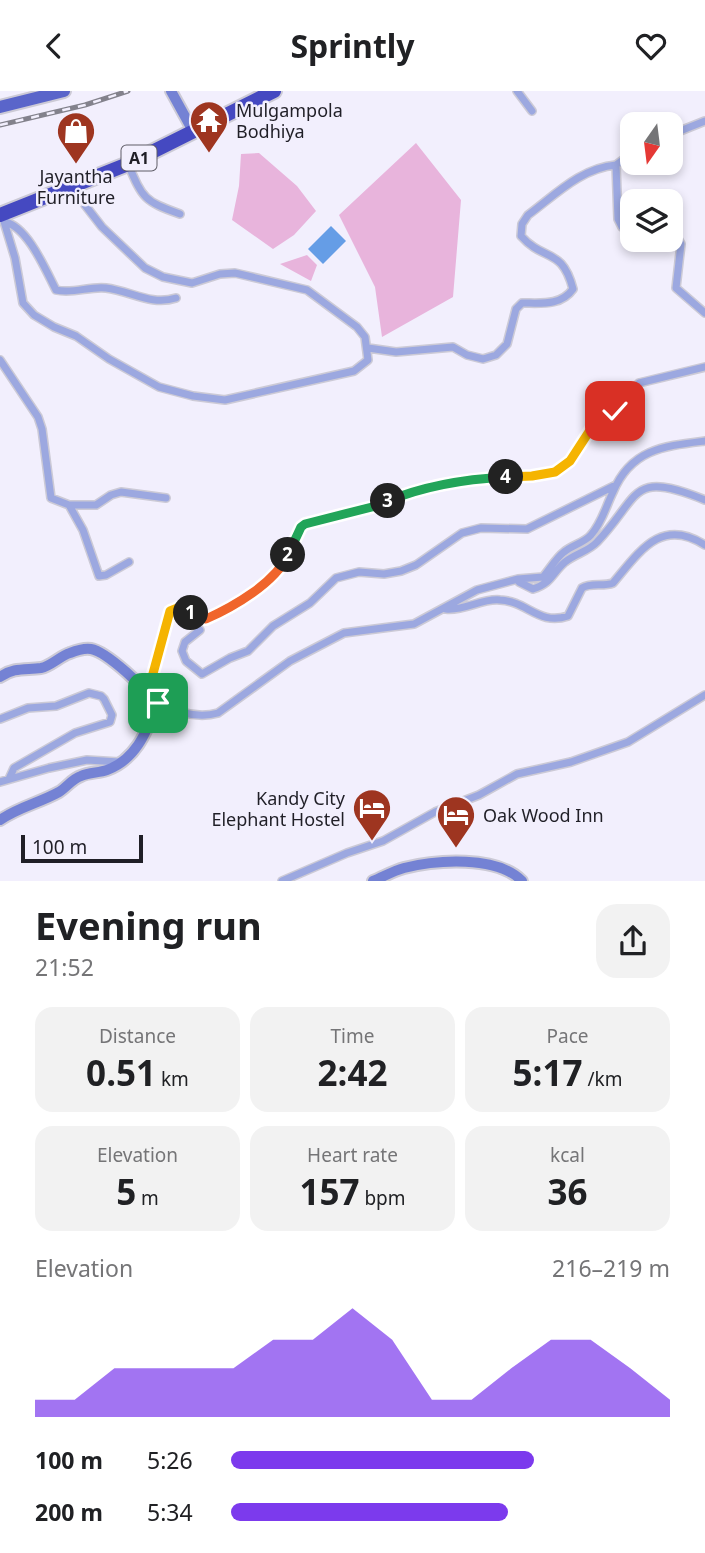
<!DOCTYPE html>
<html lang="en">
<head>
<meta charset="utf-8">
<style>
  :root { --surface:#fff; --page:#f2f2f2; --text:#202124; --muted:#757577; --accent:#7c3aed }
  body { margin:0; font-family:"Noto Sans",sans-serif; background:var(--page); color:var(--text); height:100vh; display:flex; flex-direction:column; font-size:26px; white-space:nowrap }
  * { box-sizing:border-box; margin:0 }
  p { font-size:23px; color:var(--muted) }
  .icon { flex:none; width:38px; height:38px; fill:none; stroke:currentColor; stroke-width:2; stroke-linecap:round; stroke-linejoin:round }
  .map { position:relative; height:790px; overflow:hidden }
  .drawer { display:flex; flex-direction:column; background:var(--surface); flex:1 }
  .drawer>* { flex:none }
  .needle { width:46px; rotate:194deg }
  .controls { position:absolute; left:620px; top:21px; display:grid; gap:14px }
  .controls a { display:grid; place-items:center; width:63px; height:63px; border-radius:14px; background:var(--surface); box-shadow:0 4px 10px #0003; font-size:35px }
  .scale { position:absolute; left:21px; bottom:18px; width:122px; box-sizing:border-box; padding-left:7px; border:4px solid #201f27; border-top:0; font-size:19px; line-height:24px; white-space:nowrap; color:#201f27; -webkit-text-stroke:5px #f2effd; paint-order:stroke }
  .pin { position:absolute; display:grid; place-items:center; width:60px; height:60px; color:#fff; margin:-30px; border-radius:14px; box-shadow:0 4px 10px #0006 }
  .km { position:absolute; width:35px; height:35px; margin:-18px; border-radius:50%; background:#222; color:#fff; font-size:19px; line-height:35px; text-align:center }
  .round { display:grid; place-items:center; flex:none; width:74px; height:74px; border-radius:21px; background:var(--page) }
  .overview { display:flex; align-items:center; justify-content:space-between; height:119px; padding:0 35px }
  h1 { font-size:38px; font-weight:700; line-height:52px }
  .metrics { display:grid; grid-template-columns:repeat(3,1fr); gap:10px; height:119px; padding:7px 35px }
  .metrics div { display:grid; align-content:center; border-radius:18px; background:var(--page); text-align:center }
  .metrics b { font-size:35px; font-weight:700 }
  .metrics small { font-size:19px; font-weight:400 }
  .metrics p { font-size:19px }
  .chart { height:196px; padding:14px 35px }
  .chart p { display:flex; justify-content:space-between }
  .chart svg { width:100%; height:126px; margin-top:7px; fill:var(--accent); opacity:.7 }
  ul { padding:0 35px; list-style:none; font-size:23px }
  li { display:grid; grid-template-columns:112px 84px 1fr; align-items:center; height:52px }
  li i { height:18px; border-radius:9px; background:var(--accent) }
  header { display:flex; justify-content:space-between; align-items:center; height:91px; padding:0 35px; background:var(--surface); font-size:32px; font-weight:700 }
  .map>svg:first-child { display:block }
  .green { fill:#e8b4dc }
  .water { fill:#659de6 }
  .lines { fill:none; stroke-linecap:round; stroke-linejoin:round }
  .street-casing { stroke:#cccad6; stroke-width:10 }
  .secondary-casing { stroke:#cccad6; stroke-width:14 }
  .primary-casing { stroke:#cccad6; stroke-width:16 }
  .highway-casing { stroke:#cccad6; stroke-width:18 }
  .street { stroke:#9ca8e0; stroke-width:7 }
  .secondary { stroke:#7482d4; stroke-width:10 }
  .primary { stroke:#5a65ca; stroke-width:12 }
  .highway { stroke:#4549c1; stroke-width:14 }
  .rail-casing { stroke:#83828c; stroke-width:5 }
  .rail { stroke:#f2effd; stroke-width:2.5; stroke-dasharray:8; stroke-linecap:butt }
  .split-1-casing { stroke:#fff; stroke-width:14 }
  .split-2-casing { stroke:#fff; stroke-width:14 }
  .split-3-casing { stroke:#fff; stroke-width:14 }
  .split-4-casing { stroke:#fff; stroke-width:14 }
  .split-5-casing { stroke:#fff; stroke-width:14 }
  .split-1 { stroke:#f5b400; stroke-width:9 }
  .split-2 { stroke:#f0652b; stroke-width:9 }
  .split-3 { stroke:#22a559; stroke-width:9 }
  .split-4 { stroke:#22a559; stroke-width:9 }
  .split-5 { stroke:#f5b400; stroke-width:9 }
  .labels { text-anchor:middle; dominant-baseline:central; stroke-width:5; stroke-linejoin:round; paint-order:stroke }
  .shield { fill:#f2effd; stroke:#5f5d67; stroke-width:2 }
  .shield-label { font-size:16px; font-weight:bold; fill:#201f27 }
  .poi-label { font-size:18px; fill:#201f27; stroke:#f2effd; text-anchor:start }
</style>
</head>
<body>
<header><svg class="icon" aria-label="back" viewBox="0 0 24 24"><path d="M15 5l-7 7 7 7"/></svg>Sprintly<svg class="icon" aria-label="heart" viewBox="0 0 24 24"><path d="M12 20l-8-8c-3-5 5-10 8-4 3-6 11-1 8 4z"/></svg></header>
<div class="map">
<svg width="705" height="790" viewBox="0 0 705 790">
  <rect width="100%" height="100%" fill="#f2effd"/>
  <path class="green" d="M416 52 461 109 453 206 382 246 375 196 339 124Z
    M259 62 297 95 316 120 294 144 273 158 232 129 239 95 241 63Z
    M307 164 317 174 311 190 280 173Z"/>
  <path class="water" d="M331 135 346 150 323 173 308 158Z"/>
  <g class="lines">
    <g class="street-casing">
      <path id="street" d="M517 0 532 20
        M670 44 705 30
        M632 62 616 74 618 128 622 136 632 140
        M128 73C143 108 144 110 180 123
        M2 124 15 167 23 212 34 224 54 236 76 245 109 268 159 296 193 305 225 309 354 280 368 269 365 246 357 236 307 199 235 182 220 183 192 192 163 186 145 177 102 136 85 114 78 93
        M5 131C28 136 46 180 56 199 73 203 90 195 106 197 131 200 151 215 176 207
        M670 143 676 144 681 153 676 197 705 222
        M368 257 396 261 453 256 467 264 483 268 496 264 507 253 516 218 522 212C541 212 561 215 573 198 562 156 544 171 521 145L522 133 528 124C555 104 581 77 616 74
        M0 269 38 326 42 338 51 407 69 414 83 439 99 485 106 484 129 471
        M69 414H96L111 404 121 401 166 407
        M518 488 519 491 533 498C552 492 552 482 565 471 575 463 589 460 597 451 641 405 629 378 705 409
        M446 518C465 520 482 507 500 509 527 510 539 535 568 525L582 497C591 491 603 496 613 492 640 460 661 426 705 454
        M200 539 185 551 182 560 186 570 202 583 230 567 248 560 273 535 310 512 336 487 359 481 384 483 401 480 416 474 462 442 481 437 527 438 616 394
        M148 601 170 520 180 516 206 528 232 516 281 478 301 436 305 433 372 416 401 405 475 387 532 385 555 381 571 370 596 330 615 320 639 292 705 276
        M158 612C176 621 198 628 218 622L290 570 344 542 414 533 477 499 518 488 543 486C550 478 556 467 564 461 572 454 584 452 591 444 602 432 606 415 613 401 631 358 664 355 705 350
        M0 628 28 617 56 615 89 602 101 605 104 608 112 624 110 631 75 642 14 677 9 688
        M0 691 49 677 87 669 119 671
        M282 790 347 762 383 750 435 721 479 704 517 683 571 671 628 651 705 604"/>
    </g>
    <g class="secondary-casing">
      <path id="secondary" d="M171 0 193 40
        M0 586C14 576 25 579 41 577 51 575 60 565 70 562 75 560 85 557 91 558 108 561 145 598 158 612 147 639 137 668 107 679 99 682 89 681 81 685 72 688 67 696 59 701 39 712 19 716 0 729
        M373 790C383 786 393 780 404 777 436 769 497 764 522 790"/>
    </g>
    <g class="primary-casing">
      <path id="primary" d="M0 16 64 0"/>
    </g>
    <g class="highway-casing">
      <path id="highway" d="M0 124 128 73 274 0"/>
    </g>
    <use href="#street" class="street"/>
    <use href="#secondary" class="secondary"/>
    <use href="#primary" class="primary"/>
    <use href="#highway" class="highway"/>
    <g class="rail-casing">
      <path id="rail" d="M0 34 85 14 128 0"/>
    </g>
    <use href="#rail" class="rail"/>
  </g>
  <g class="lines">
    <g class="split-1-casing">
      <path id="split-1" d="M158 612 148 601 170 520 180 516 191 522"/>
    </g>
    <g class="split-2-casing">
      <path id="split-2" d="M191 522 206 528C233 516 275 492 288 464"/>
    </g>
    <g class="split-3-casing">
      <path id="split-3" d="M288 464 301 436 305 433 372 416 388 410"/>
    </g>
    <g class="split-4-casing">
      <path id="split-4" d="M388 410C424 395 467 388 506 386"/>
    </g>
    <g class="split-5-casing">
      <path id="split-5" d="M506 386 532 385 555 381 570 370 596 330 615 320"/>
    </g>
    <use href="#split-1" class="split-1"/>
    <use href="#split-2" class="split-2"/>
    <use href="#split-3" class="split-3"/>
    <use href="#split-4" class="split-4"/>
    <use href="#split-5" class="split-5"/>
  </g>
  <defs>
    <g id="temple-pin" transform="scale(2.0125)"><path d="M0 17L-7.5 6A9.5 9.5 0 1 1 7.5 6Z" fill="#9e3520" stroke="#f2effd"/><path d="M0-6L5-2H3V0L6.5 2.5H4V6H1.5V3h-3V6H-4V2.5H-6.5L-3 0V-2H-5Z" fill="#fff"/></g>
    <g id="shop-pin" transform="scale(2.0125)"><path d="M0 17L-7.5 6A9.5 9.5 0 1 1 7.5 6Z" fill="#9e3520" stroke="#f2effd"/><path d="M-5-2.5h2.3a2.7 3.5 0 0 1 5.4 0H5L5.5 6h-11ZM-1.5-2.5h3a1.5 2.3 0 0 0-3 0Z" fill="#fff"/></g>
    <g id="hotel-pin" transform="scale(2.0125)"><path d="M0 17L-7.5 6A9.5 9.5 0 1 1 7.5 6Z" fill="#9e3520" stroke="#f2effd"/><path d="M-6-4.5h1.5V1H6V5H4.5V3h-9V5H-6ZM-4 0a1.8 1.8 0 1 1 3.6 0ZM.5 0V-2.5h3Q6-2.5 6 0Z" fill="#fff"/></g>
  </defs>
  <g fill-rule="evenodd">
    <use href="#temple-pin" x="209" y="29"/>
    <use href="#shop-pin" x="76" y="40"/>
    <use href="#hotel-pin" x="372" y="717"/>
    <use href="#hotel-pin" x="456" y="724"/>
  </g>
  <g class="labels">
    <rect class="shield" x="121.5" y="54.5" width="35" height="25" rx="5"/>
    <g class="shield-label">
      <text x="139" y="67">A1</text>
    </g>
    <g class="poi-label">
      <text x="236" y="19">Mulgampola<tspan x="236" dy="21">Bodhiya</tspan></text>
      <text x="76" y="85" text-anchor="middle">Jayantha<tspan x="76" dy="21">Furniture</tspan></text>
      <text x="345" y="707" text-anchor="end">Kandy City<tspan x="345" dy="21">Elephant Hostel</tspan></text>
      <text x="483" y="724">Oak Wood Inn</text>
    </g>
  </g>
</svg>
<div class="controls">
<a><svg class="needle" viewBox="-14 -14 28 28"><path d="M0-13l5 13h-10z" fill="#e53935"/><path d="M0 13l5-13h-10z" fill="#757577"/></svg></a>
<a><svg class="icon" aria-label="layers" viewBox="0 0 24 24"><path d="M12 4l9 5-9 5-9-5zM3 14l9 5 9-5"/></svg></a>
</div>
<div class="scale">100 m</div>
<div class="pin" style="left:158px;top:612px;background:#1e9e55"><svg class="icon" aria-label="arrive" viewBox="0 0 24 24"><path d="M6 21V4h12l-3 4 3 4H6"/></svg></div>
<div class="pin" style="left:615px;top:320px;background:#d93025"><svg class="icon" aria-label="check" viewBox="0 0 24 24"><path d="M5 12l5 5 9-10"/></svg></div>
<b class="km" style="left:191px;top:522px">1</b>
<b class="km" style="left:288px;top:464px">2</b>
<b class="km" style="left:388px;top:410px">3</b>
<b class="km" style="left:506px;top:386px">4</b>
</div>
<section class="drawer">
<div class="overview"><div><h1>Evening run</h1><p>21:52</p></div><a class="round"><svg class="icon" aria-label="share" viewBox="0 0 24 24"><path d="M12 15V3M7 8l5-5 5 5M5 13v7h14v-7"/></svg></a></div>
<div class="metrics">
<div><p>Distance</p><b>0.51<small> km</small></b></div>
<div><p>Time</p><b>2:42</b></div>
<div><p>Pace</p><b>5:17<small> /km</small></b></div>
</div>
<div class="metrics">
<div><p>Elevation</p><b>5<small> m</small></b></div>
<div><p>Heart rate</p><b>157<small> bpm</small></b></div>
<div><p>kcal</p><b>36</b></div>
</div>
<div class="chart"><p><span>Elevation</span>216–219 m</p>
<svg viewBox="0 0 160 44" preserveAspectRatio="none"><path d="M0 44V38L10 38L20 27L30 27L40 27L50 27L60 17L70 17L80 6L90 17L100 38L110 38L120 27L130 17L140 17L150 27L160 38V44z"/></svg>
</div>
<ul>
<li><b>100 m</b>5:26<i style="width:69%"></i></li>
<li><b>200 m</b>5:34<i style="width:63%"></i></li>
</ul>
</section>
</body>
</html>
